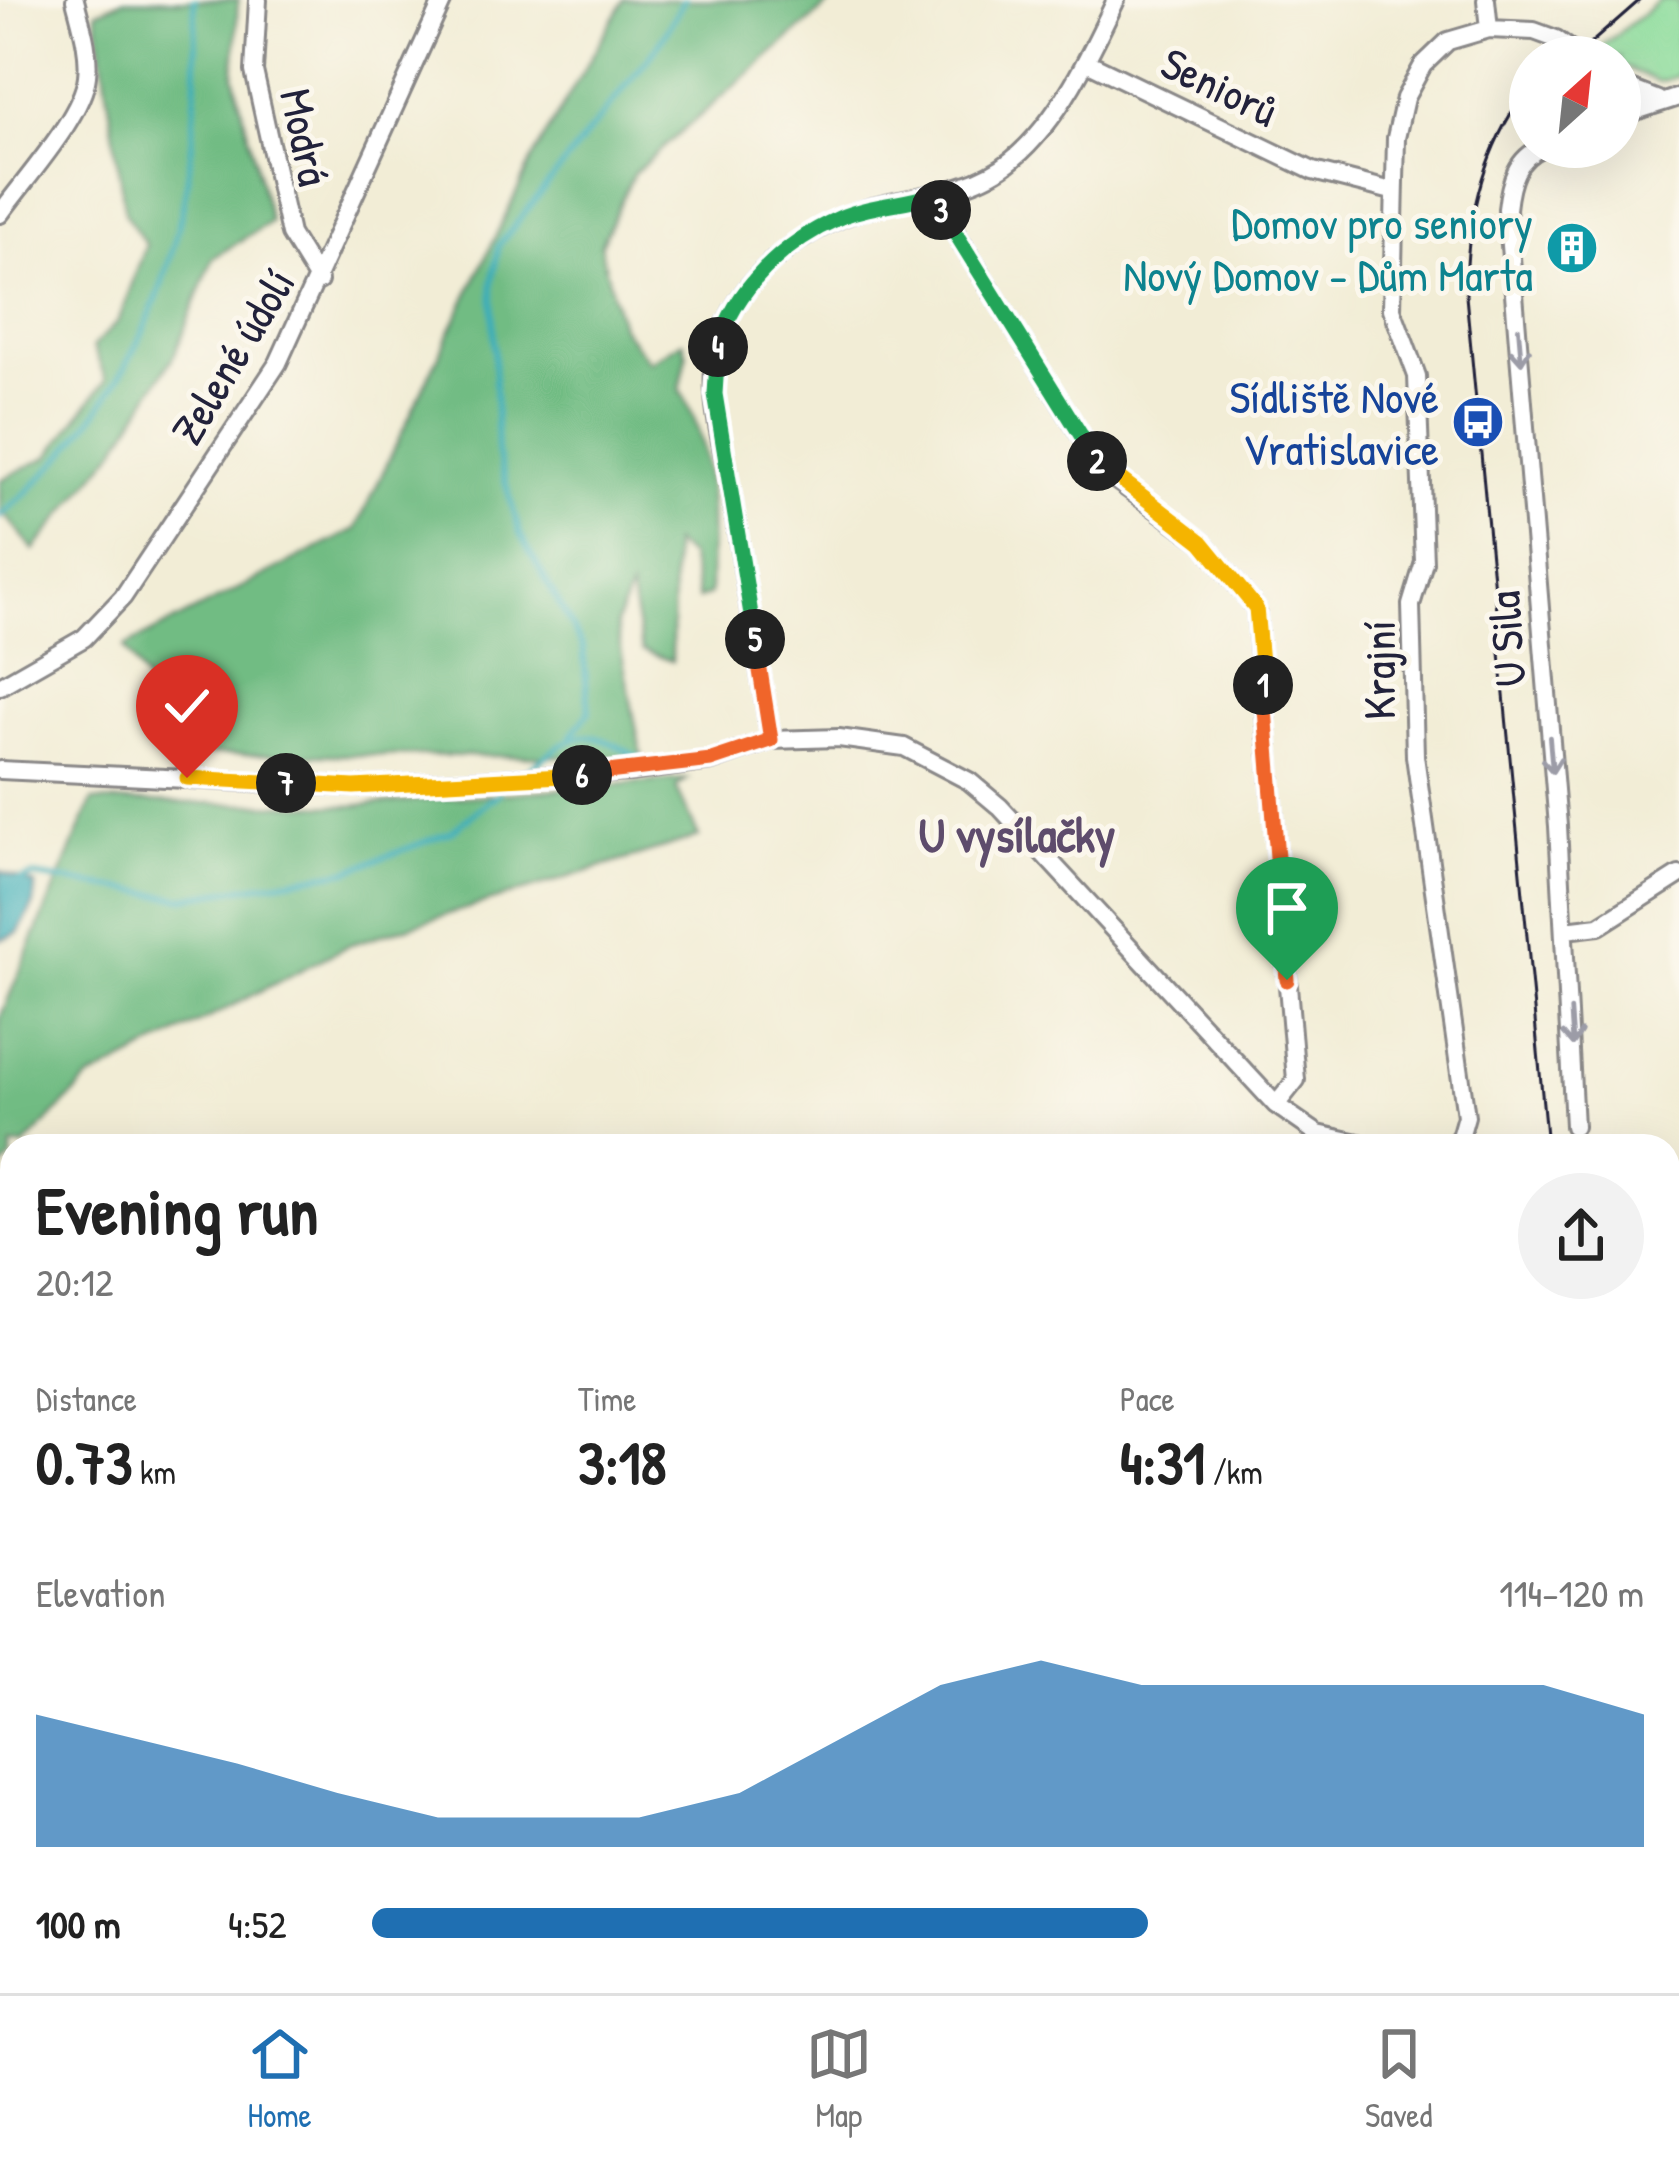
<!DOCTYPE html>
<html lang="en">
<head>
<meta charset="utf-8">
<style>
  :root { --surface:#fff; --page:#f2f2f2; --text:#222; --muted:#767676; --line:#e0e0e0; --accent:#1f6fb2 }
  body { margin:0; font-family:"Patrick Hand",sans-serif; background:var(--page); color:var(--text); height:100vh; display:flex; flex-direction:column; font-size:45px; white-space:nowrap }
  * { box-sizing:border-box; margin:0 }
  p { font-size:39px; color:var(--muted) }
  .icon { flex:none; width:66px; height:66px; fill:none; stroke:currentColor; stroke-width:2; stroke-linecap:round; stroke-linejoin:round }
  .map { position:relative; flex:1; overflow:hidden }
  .sheet { position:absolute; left:0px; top:1134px; width:1680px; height:861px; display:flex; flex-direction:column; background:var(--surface); border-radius:36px 36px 0 0; box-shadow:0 12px 48px #0002 }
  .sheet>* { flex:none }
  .needle { width:78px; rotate:27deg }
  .controls { position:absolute; left:1509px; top:36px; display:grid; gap:24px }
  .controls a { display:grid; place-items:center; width:132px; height:132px; border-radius:50%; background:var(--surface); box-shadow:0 12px 48px #0002; font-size:60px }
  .pin { position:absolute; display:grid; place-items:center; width:102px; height:102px; color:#fff; margin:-123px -51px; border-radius:50% 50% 50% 0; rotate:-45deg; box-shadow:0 0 12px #0007 }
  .pin .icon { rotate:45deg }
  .km { position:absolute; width:60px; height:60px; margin:-30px; border-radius:50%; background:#222; color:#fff; font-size:33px; line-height:60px; text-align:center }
  .round { display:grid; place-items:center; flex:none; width:126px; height:126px; border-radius:63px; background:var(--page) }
  .overview { display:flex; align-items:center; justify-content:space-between; height:204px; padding:0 36px }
  h1 { font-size:66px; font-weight:800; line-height:90px }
  .metrics { display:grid; grid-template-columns:repeat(3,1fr); gap:18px; height:204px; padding:12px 36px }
  .metrics div { display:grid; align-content:center }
  .metrics b { font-size:60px; font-weight:800 }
  .metrics small { font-size:33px; font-weight:400 }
  .metrics p { font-size:33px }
  .chart { height:336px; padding:24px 36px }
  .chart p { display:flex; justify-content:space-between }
  .chart svg { width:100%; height:216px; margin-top:12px; fill:var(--accent); opacity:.7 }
  ul { padding:0 36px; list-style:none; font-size:39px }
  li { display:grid; grid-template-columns:192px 144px 1fr; align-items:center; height:90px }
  li i { height:30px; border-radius:15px; background:var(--accent) }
  .tabs { display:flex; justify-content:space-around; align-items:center; height:168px; border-top:3px solid var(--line); background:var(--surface); font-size:33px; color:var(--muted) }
  .tabs a { display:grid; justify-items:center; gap:6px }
  .tabs .selected { color:var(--accent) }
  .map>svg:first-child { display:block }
  .green { fill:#8cdc9b; stroke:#577f6b; stroke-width:3 }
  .forest { fill:#71bc83; stroke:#4a6f5f; stroke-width:3 }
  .water { fill:#3eaeb8; stroke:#30687a; stroke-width:3 }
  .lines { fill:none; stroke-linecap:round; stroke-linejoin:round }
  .stream { stroke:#3eaeb8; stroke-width:6 }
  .trunk-tunnel { stroke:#c8c4b7; stroke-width:30; stroke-dasharray:30 15; stroke-linecap:butt }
  .minor-casing { stroke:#8a8888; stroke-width:22 }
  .tertiary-casing { stroke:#8a8888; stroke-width:27 }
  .trunk-casing { stroke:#8a8888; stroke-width:36 }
  .minor { stroke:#fff; stroke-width:16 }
  .tertiary { stroke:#fff; stroke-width:21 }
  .trunk { stroke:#fff; stroke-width:30 }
  .tram { stroke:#22223b; stroke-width:3 }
  .oneway { stroke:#9c9ca7 }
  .split-1-casing { stroke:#fff; stroke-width:24 }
  .split-2-casing { stroke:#fff; stroke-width:24 }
  .split-3-casing { stroke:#fff; stroke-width:24 }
  .split-4-casing { stroke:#fff; stroke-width:24 }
  .split-5-casing { stroke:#fff; stroke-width:24 }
  .split-6-casing { stroke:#fff; stroke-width:24 }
  .split-7-casing { stroke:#fff; stroke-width:24 }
  .split-8-casing { stroke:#fff; stroke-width:24 }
  .split-1 { stroke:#f0652b; stroke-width:15 }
  .split-2 { stroke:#f5b400; stroke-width:15 }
  .split-3 { stroke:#22a559; stroke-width:15 }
  .split-4 { stroke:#22a559; stroke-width:15 }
  .split-5 { stroke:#22a559; stroke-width:15 }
  .split-6 { stroke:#f0652b; stroke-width:15 }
  .split-7 { stroke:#f5b400; stroke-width:15 }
  .split-8 { stroke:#f5b400; stroke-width:15 }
  .labels { text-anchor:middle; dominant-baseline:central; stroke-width:10; stroke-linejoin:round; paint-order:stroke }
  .street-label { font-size:45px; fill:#22223b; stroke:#fbf7ec }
  .culture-label { font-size:45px; fill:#0d838f; stroke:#fbf7ec; text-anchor:end }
  .transit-label { font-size:45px; fill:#164399; stroke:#fbf7ec; text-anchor:end }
  .neighbourhood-label { font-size:48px; font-weight:bold; fill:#5e4c6c; stroke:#fbf7ec }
</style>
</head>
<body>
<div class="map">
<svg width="1679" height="1993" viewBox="0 0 1679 1993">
  <rect width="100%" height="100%" fill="#fbf7ec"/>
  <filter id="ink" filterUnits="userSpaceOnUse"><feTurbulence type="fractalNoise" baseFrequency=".00833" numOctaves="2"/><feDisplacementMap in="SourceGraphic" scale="24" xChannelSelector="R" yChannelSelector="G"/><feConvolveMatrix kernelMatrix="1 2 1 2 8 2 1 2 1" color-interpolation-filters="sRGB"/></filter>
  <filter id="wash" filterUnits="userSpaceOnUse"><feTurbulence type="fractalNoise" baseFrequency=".004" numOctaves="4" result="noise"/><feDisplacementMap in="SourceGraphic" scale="48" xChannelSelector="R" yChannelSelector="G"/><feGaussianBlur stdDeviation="2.7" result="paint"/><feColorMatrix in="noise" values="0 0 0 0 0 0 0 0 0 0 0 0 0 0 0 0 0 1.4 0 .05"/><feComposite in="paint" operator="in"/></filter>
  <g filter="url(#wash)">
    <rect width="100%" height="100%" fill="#f2edd6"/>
    <path class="green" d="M1661 0H1679V76L1659 82 1620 65V57L1595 51Z"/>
    <path class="forest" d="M124 0H238L234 75 270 222 213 258 175 353 115 451 34 550 0 509V480L49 456 106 380 93 347 119 320 146 245 125 214 96 12Z
      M624 0H834L634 173 600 246 621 326 649 362 683 341 687 355 680 389C716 450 711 526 710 594L698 599 689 556 673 544 672 661 642 650 630 589 616 624 642 757 191 754 124 647 356 529 532 160Z
      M687 779 676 787 699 837 351 944 87 1081 24 1146H12V1159L0 1171V1018L92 801 348 806Z"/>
    <path class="water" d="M0 871 35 885 34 904 18 933 0 940Z"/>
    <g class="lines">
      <path class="stream" d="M0 516C161 383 207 200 194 0
        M572 735 589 712 583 647 520 534 497 452 492 283 499 245 658 46 684 0
        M527 771C574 734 582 723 637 757
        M18 881 34 876 182 898 350 870 451 832 499 793"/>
    </g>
  </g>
  <g filter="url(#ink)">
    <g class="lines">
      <path class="trunk-tunnel" d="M1668 1418 1679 1420"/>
      <g class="minor-casing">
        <path id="minor" d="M258 0 254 71 290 234 319 281
          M1486 0 1489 29
          M1089 63 1313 171 1392 191
          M1620 85 1658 100
          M1620 116 1679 97
          M1543 147C1516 158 1510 182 1507 209L1558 826 1574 1126
          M932 195 1102 470 1202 542 1256 608 1296 1080 1276 1105
          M0 214C24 180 83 116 87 76 90 51 81 24 75 0
          M0 686 84 638 123 597 278 363 443 0
          M771 740C757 656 744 572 730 488 724 451 711 408 714 370 721 285 806 220 886 204 928 195 979 188 1013 159 1059 121 1091 53 1116 0
          M0 770 354 787 629 772 711 761 771 740 839 738 904 747 969 781 1000 807 1276 1105 1318 1134 1372 1146
          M1565 930 1599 926 1679 875
          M1451 1146 1460 1137 1466 1116 1415 756 1411 605 1424 562 1417 376 1392 309 1396 138 1405 98 1423 65 1448 41 1489 29 1534 31 1556 39 1581 57
          M1668 1963 1679 1954
          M1283 1993V1992
          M1543 1993V1983
          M1633 1993 1645 1983"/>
      </g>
      <g class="tertiary-casing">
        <path id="tertiary" d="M0 1699 12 1722
          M26 1993 27 1983"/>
      </g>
      <g class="trunk-casing">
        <path id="trunk" d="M1668 1479 1679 1485
          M0 1490H12
          M0 1524 12 1523"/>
      </g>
      <use href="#minor" class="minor"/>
      <use href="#tertiary" class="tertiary"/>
      <use href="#trunk" class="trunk"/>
      <path class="tram" d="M1575 57 1640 0
        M1530 86C1482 147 1466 220 1466 296L1547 1146
        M1538 1983V1993"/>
    </g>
    <defs><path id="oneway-shaft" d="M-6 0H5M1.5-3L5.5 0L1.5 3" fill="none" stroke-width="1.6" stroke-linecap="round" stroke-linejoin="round" transform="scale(3)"/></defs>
    <g class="oneway">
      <use href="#oneway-shaft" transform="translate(1520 346) rotate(85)"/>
      <use href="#oneway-shaft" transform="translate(1551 755) rotate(85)"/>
      <use href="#oneway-shaft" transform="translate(1572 1028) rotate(86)"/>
    </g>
  </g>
  <g class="lines" filter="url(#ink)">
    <g class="split-1-casing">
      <path id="split-1" d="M1263 685 1287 980"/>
    </g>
    <g class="split-2-casing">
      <path id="split-2" d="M1097 461 1202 542 1256 608 1263 685"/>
    </g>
    <g class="split-3-casing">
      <path id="split-3" d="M941 210 1097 461"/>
    </g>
    <g class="split-4-casing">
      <path id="split-4" d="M718 347C734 289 784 242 839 218 869 205 901 205 932 195L941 210"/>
    </g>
    <g class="split-5-casing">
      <path id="split-5" d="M718 347 715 394 755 639"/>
    </g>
    <g class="split-6-casing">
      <path id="split-6" d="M582 775 711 760 771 740 755 639"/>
    </g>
    <g class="split-7-casing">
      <path id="split-7" d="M286 783 354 787 582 775"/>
    </g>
    <g class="split-8-casing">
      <path id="split-8" d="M187 778 286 783"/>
    </g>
    <use href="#split-1" class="split-1"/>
    <use href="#split-2" class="split-2"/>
    <use href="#split-3" class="split-3"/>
    <use href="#split-4" class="split-4"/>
    <use href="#split-5" class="split-5"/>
    <use href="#split-6" class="split-6"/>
    <use href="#split-7" class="split-7"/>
    <use href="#split-8" class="split-8"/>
  </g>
  <defs>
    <g id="building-disc" transform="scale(2.7)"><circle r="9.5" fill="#0f9aa8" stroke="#fbf7ec"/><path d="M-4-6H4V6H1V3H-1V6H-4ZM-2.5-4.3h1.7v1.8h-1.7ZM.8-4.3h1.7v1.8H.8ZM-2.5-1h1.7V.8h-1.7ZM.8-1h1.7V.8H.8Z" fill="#fff"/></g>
    <g id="bus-disc" transform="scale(2.7)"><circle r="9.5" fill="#1a4fb4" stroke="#fbf7ec"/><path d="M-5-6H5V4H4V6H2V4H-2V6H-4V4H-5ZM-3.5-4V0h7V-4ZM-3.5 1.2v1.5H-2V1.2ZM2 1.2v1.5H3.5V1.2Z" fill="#fff"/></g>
  </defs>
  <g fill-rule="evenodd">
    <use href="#building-disc" x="1572" y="248"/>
    <use href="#bus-disc" x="1478" y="422"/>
  </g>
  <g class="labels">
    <g class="street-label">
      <text transform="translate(1220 86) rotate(26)">Seniorů</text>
      <text transform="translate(306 137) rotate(78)">Modrá</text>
      <text transform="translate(232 356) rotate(-59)">Zelené údolí</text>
      <text transform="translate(1506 639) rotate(-94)">U Sila</text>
      <text transform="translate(1378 670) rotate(-90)">Krajní</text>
    </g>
    <g class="culture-label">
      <text x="1533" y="222">Domov pro seniory<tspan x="1533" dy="52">Nový Domov - Dům Marta</tspan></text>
    </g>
    <g class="transit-label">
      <text x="1439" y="396">Sídliště Nové<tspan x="1439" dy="52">Vratislavice</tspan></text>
    </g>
    <g class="neighbourhood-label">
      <text x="1017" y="834">U vysílačky</text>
    </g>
  </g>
</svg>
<div class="controls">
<a><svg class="needle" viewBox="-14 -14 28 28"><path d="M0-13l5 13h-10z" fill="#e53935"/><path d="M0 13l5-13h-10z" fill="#767676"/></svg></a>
</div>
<div class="pin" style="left:1287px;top:980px;background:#1e9e55"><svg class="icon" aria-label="arrive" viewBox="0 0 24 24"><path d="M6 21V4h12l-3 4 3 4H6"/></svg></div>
<div class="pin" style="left:187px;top:778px;background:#d93025"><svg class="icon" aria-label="check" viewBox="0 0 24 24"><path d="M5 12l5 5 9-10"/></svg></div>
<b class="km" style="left:1263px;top:685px">1</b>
<b class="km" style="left:1097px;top:461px">2</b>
<b class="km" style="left:941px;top:210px">3</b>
<b class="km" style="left:718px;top:347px">4</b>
<b class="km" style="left:755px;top:639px">5</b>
<b class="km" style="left:582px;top:775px">6</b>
<b class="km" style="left:286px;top:783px">7</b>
<section class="sheet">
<div class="overview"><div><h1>Evening run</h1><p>20:12</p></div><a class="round"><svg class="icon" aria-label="share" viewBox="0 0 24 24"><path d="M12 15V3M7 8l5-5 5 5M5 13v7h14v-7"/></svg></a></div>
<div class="metrics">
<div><p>Distance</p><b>0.73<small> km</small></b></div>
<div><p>Time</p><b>3:18</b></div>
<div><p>Pace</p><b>4:31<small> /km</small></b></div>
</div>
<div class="chart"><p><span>Elevation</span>114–120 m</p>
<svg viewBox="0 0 160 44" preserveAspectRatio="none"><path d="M0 44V17L10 22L20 27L30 33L40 38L50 38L60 38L70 33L80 22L90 11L100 6L110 11L120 11L130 11L140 11L150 11L160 17V44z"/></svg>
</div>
<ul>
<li><b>100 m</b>4:52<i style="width:61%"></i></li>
</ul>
</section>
</div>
<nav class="tabs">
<a class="selected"><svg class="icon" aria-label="home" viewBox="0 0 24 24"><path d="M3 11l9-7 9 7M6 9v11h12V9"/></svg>Home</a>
<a><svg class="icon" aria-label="map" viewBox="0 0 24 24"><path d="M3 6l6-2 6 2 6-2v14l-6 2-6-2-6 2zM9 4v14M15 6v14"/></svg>Map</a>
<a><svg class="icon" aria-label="saved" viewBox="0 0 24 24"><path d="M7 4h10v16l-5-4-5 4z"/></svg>Saved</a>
</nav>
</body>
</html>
